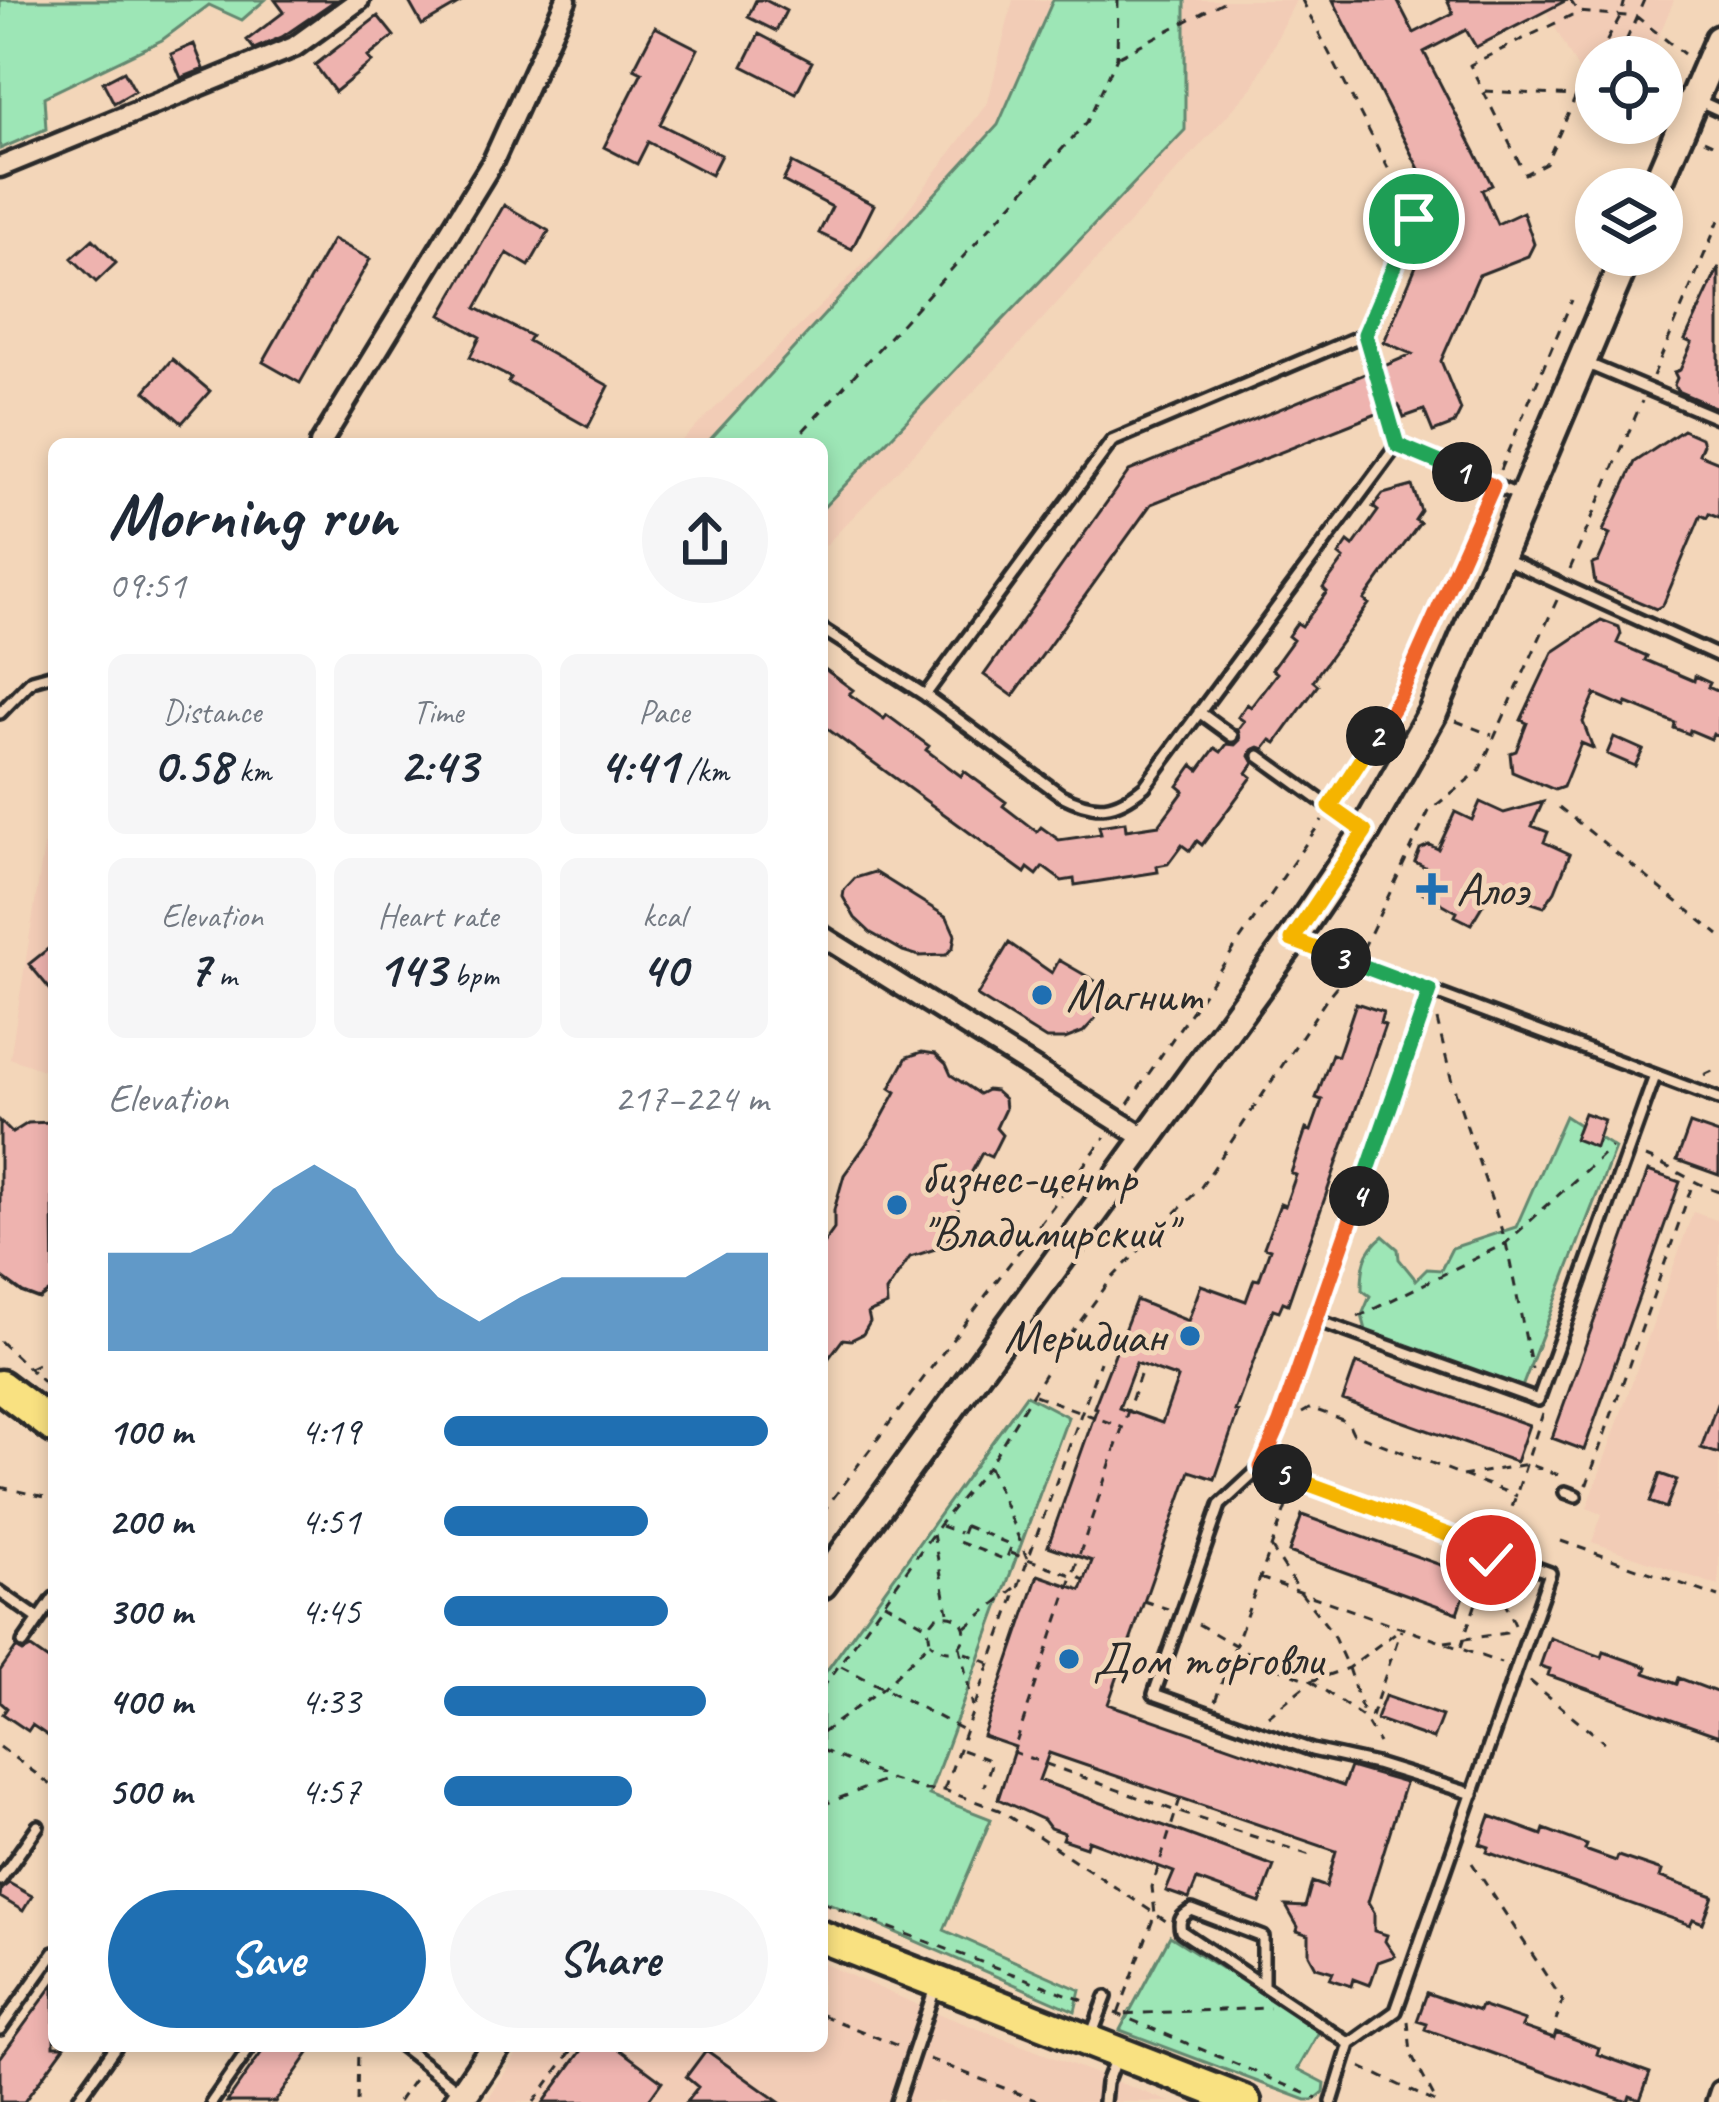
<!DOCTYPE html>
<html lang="en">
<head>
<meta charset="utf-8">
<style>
  :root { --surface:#fff; --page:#f6f6f7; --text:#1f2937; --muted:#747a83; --accent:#1f6fb2 }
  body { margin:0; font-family:Caveat,sans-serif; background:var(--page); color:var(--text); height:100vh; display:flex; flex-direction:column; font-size:45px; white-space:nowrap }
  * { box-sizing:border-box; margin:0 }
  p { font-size:39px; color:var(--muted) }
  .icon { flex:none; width:66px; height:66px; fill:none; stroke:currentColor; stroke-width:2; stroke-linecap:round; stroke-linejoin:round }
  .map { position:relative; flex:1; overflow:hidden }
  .details { position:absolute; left:48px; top:438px; width:780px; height:1614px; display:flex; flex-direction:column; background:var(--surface); border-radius:18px; box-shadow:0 6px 18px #0003 }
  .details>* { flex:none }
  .fabs { position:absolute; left:1575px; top:36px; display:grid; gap:24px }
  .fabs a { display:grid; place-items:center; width:108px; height:108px; border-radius:50%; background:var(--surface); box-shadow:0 6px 18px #0003; font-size:60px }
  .pin { position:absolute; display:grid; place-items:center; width:102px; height:102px; color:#fff; margin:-51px; border:6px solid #fff; border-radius:50%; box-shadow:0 3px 12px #0007 }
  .km { position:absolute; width:60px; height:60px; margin:-30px; border-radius:50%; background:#222; color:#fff; font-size:33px; line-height:60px; text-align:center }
  .round { display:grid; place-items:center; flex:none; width:126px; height:126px; border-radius:63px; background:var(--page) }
  .summary { display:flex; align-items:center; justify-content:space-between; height:204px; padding:0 60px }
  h1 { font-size:66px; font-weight:600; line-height:90px }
  .stats { display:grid; grid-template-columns:repeat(3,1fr); gap:18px; height:204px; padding:12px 60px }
  .stats div { display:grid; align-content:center; border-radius:18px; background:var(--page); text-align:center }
  .stats b { font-size:51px; font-weight:600 }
  .stats small { font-size:33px; font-weight:400 }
  .stats p { font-size:33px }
  .chart { height:336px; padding:24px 60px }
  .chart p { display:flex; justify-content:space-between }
  .chart svg { width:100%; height:216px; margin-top:12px; fill:var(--accent); opacity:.7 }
  .cta { display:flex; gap:24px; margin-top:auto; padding:24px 60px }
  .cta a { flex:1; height:138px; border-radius:72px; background:var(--accent); color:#fff; font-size:48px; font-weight:600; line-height:138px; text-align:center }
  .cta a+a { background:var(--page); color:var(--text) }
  ul { padding:0 60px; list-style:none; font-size:39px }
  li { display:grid; grid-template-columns:192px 144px 1fr; align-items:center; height:90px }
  li i { height:30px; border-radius:15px; background:var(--accent) }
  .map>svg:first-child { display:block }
  .built { fill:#f2ccb6 }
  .green { fill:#9de6b6; stroke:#648870; stroke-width:3 }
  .building { fill:#eeb3af; stroke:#2b2b2b; stroke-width:3; fill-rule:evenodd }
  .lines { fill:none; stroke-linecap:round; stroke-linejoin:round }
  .service-casing { stroke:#2b2b2b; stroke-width:18 }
  .pedestrian-casing { stroke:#2b2b2b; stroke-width:24 }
  .minor-casing { stroke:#2b2b2b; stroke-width:27 }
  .secondary-casing { stroke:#2b2b2b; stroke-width:36 }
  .primary-casing { stroke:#2b2b2b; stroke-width:39 }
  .path { stroke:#2b2b2b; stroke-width:3; stroke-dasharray:9 9; stroke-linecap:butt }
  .service { stroke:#f3d6b9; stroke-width:9 }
  .pedestrian { stroke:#f3d6b9; stroke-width:15 }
  .minor { stroke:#f3d6b9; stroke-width:18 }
  .secondary { stroke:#f3d6b9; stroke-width:27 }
  .primary { stroke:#f9e181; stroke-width:30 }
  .split-1-casing { stroke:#fff; stroke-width:24 }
  .split-2-casing { stroke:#fff; stroke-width:24 }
  .split-3-casing { stroke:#fff; stroke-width:24 }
  .split-4-casing { stroke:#fff; stroke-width:24 }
  .split-5-casing { stroke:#fff; stroke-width:24 }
  .split-6-casing { stroke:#fff; stroke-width:24 }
  .split-1 { stroke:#22a559; stroke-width:15 }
  .split-2 { stroke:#f0652b; stroke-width:15 }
  .split-3 { stroke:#f5b400; stroke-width:15 }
  .split-4 { stroke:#22a559; stroke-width:15 }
  .split-5 { stroke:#f0652b; stroke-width:15 }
  .split-6 { stroke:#f5b400; stroke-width:15 }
  .poi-dot { fill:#1f6fb2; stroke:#f3d6b9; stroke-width:4.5 }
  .labels { text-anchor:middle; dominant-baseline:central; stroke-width:10; stroke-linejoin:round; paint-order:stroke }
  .poi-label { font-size:48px; fill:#2b2b2b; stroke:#f3d6b9; text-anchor:start }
</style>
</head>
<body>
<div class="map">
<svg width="1719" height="2102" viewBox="0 0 1719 2102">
  <rect width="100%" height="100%" fill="#f3d6b9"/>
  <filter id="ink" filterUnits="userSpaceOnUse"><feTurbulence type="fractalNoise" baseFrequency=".00833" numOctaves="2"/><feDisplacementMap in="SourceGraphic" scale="24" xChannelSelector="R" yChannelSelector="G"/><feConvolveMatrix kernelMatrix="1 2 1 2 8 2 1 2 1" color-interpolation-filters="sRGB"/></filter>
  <g filter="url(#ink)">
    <path class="built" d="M1013 0H1296L1253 87 1018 346 822 549V444H678L877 251 988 102Z
      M1540 0H1674L1650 57H1596V102Z
      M54 785V1074L10 1058Z
      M1693 1212 1719 1221V1586L1592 1542 1602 1514 1587 1508Z
      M822 1963 934 2012 1170 2102H486L522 2046H822Z"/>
    <path class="green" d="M0 0H265L242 20 209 5 162 40 44 97 46 129 0 149Z
      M1053 0H1185V130L822 509V444H706L998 125Z
      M1565 1116 1615 1148 1522 1387 1367 1334 1362 1315 1370 1296 1362 1290C1362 1267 1364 1251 1383 1236L1398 1249 1399 1259 1416 1280 1427 1269 1441 1270 1452 1248 1516 1227Z
      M1026 1395 1068 1417 929 1795 991 1819 944 1930 1080 1990 1075 2011 822 1900V1677Z
      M1170 1936 1320 2030 1298 2069 1325 2083 1324 2092 1314 2100H1306L1120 2030Z"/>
    <path class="building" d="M275 0H336L282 37 254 49 247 40 284 12Z
      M408 0H465L422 25Z
      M756 0H765L786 11 776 31 748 17Z
      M1333 0H1397L1414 33 1453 13 1447 0H1567L1476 47 1466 30 1424 52 1492 185 1482 190 1497 224 1523 212 1534 244 1528 256 1479 275 1441 361 1461 410 1454 424 1433 432 1424 410 1404 417 1399 405 1395 407 1384 366 1412 354 1384 342 1424 247 1436 253 1446 222Z
      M378 16 394 36 368 57 372 62 335 92 315 65Z
      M655 27 698 49 660 124 721 155 711 175 648 142 637 164 604 147 642 72 634 68Z
      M759 34 812 62 796 93 743 66Z
      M194 44 204 69 181 78 171 54Z
      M124 71 135 91 114 103 103 82Z
      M792 163 874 205 852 249 819 233 832 207 783 181Z
      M504 205 549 231 529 266 507 253 476 308 531 336 528 341 609 386 588 427 508 382 511 378 470 357 480 337 441 315Z
      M93 239 116 263 96 282 72 258Z
      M333 239 370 259 300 383 263 362Z
      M1719 267V409L1677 391 1674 385 1677 378 1674 372 1680 370 1692 343 1685 340Z
      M172 359 210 391 182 423 145 391Z
      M1367 373 1379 413 1151 504 1013 696 984 675 1129 471Z
      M1683 430 1701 438 1703 444 1699 454 1719 462V518L1709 514 1707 518 1701 515 1663 605 1656 609 1595 583 1592 564 1598 562 1610 534 1603 531 1635 462Z
      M1412 486 1421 511 1415 520 1420 523 1364 600 1369 604 1319 672 1313 681 1318 685 1276 743 1271 740 1264 749 1259 747 1252 750 1250 756 1254 763 1247 773 1252 777 1202 845 1197 841 1190 851 1182 845 1168 864 1157 866 1158 872 1075 885 1074 879 1062 881 1043 867 1037 875 1028 868 1025 873 822 725V667L853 690 849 694 866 706 884 719 887 715 929 746 926 750 961 776 964 771 1006 802 1003 806 1037 832 1041 827 1059 840 1101 834 1099 826 1125 822 1126 830 1159 825 1184 791 1178 786 1193 765 1199 770 1215 748 1221 752 1227 744 1235 745 1240 740 1238 729 1244 721 1238 717 1247 704 1251 707 1277 673 1272 669 1293 640 1288 636 1297 623 1302 626 1327 592 1323 588 1344 559 1339 555 1348 542 1353 546 1378 511 1373 507 1383 494Z
      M1601 620 1619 627 1621 634 1617 643 1647 656 1645 660 1694 681 1695 676 1710 683 1708 687 1719 692V737L1713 734 1711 739 1690 730 1689 734 1674 728 1675 723 1642 709 1627 703 1625 707 1595 694 1583 722 1593 748 1581 743 1563 787 1555 790 1512 772 1510 753 1516 751 1527 723 1521 720 1553 652Z
      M1614 737 1643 750 1635 766 1607 754Z
      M1480 802 1504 813 1543 802 1532 826 1548 832 1544 842 1570 854 1555 891 1544 907 1508 895 1507 898 1491 891 1471 924 1455 916 1457 912 1420 891 1431 870 1415 862 1420 849 1429 845 1438 849 1455 812 1472 820Z
      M875 872 947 917 955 935 953 947 946 955 919 956 903 951 871 933 855 918 843 897 844 890 855 878Z
      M1009 943 1052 973 1059 960 1109 989 1095 1019 1083 1032 1065 1039H1046L977 996Z
      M54 944V994L29 964Z
      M1356 1003 1383 1012 1380 1023 1385 1025 1288 1304 1283 1302 1279 1311 1273 1309 1235 1411 1238 1412 1215 1479 1190 1471 1108 1704 1343 1786 1350 1767 1405 1783 1368 1902 1374 1912V1931L1387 1935 1385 1941 1395 1956 1378 1962 1370 1985 1354 1979 1352 1986 1330 1979 1333 1972 1316 1967 1309 1954V1935L1297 1931 1298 1927 1286 1906 1305 1907 1312 1882 1326 1887 1336 1851 1049 1753 1039 1780 1274 1866 1260 1903 1197 1880 1189 1899 1166 1891 1174 1872 1088 1840 1086 1847 1062 1839 1064 1833 1050 1828 1044 1820 998 1799 1015 1747 983 1736 1038 1575 1081 1590 1092 1561 1048 1546 1097 1408 1094 1407 1136 1300 1188 1321 1201 1285 1246 1301 1254 1279 1259 1280 1270 1249 1264 1247 1280 1204 1285 1206 1296 1175 1291 1173 1306 1129 1311 1131 1322 1100 1316 1098 1332 1054 1338 1056ZM1136 1363 1178 1378 1162 1423 1119 1408Z
      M922 1052 935 1054 946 1064 951 1075 979 1094 987 1090 995 1091 1004 1099 1005 1109 996 1128 1002 1135 991 1157 982 1153 957 1199 959 1218 950 1237 939 1248 910 1257 886 1292 887 1305 868 1313 870 1322 863 1334 851 1340 843 1339 822 1367V1246L834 1229V1210L844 1175 872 1136 896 1092 890 1088 907 1057Z
      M1584 1113 1604 1120 1595 1147 1574 1139Z
      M0 1121 12 1133 28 1123 52 1122 54 1288 39 1299 23 1293 0 1276Z
      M1690 1124 1719 1134V1175L1677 1160Z
      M1648 1171 1680 1182 1584 1450 1552 1438Z
      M1356 1363 1529 1425 1516 1462 1343 1400Z
      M1717 1404H1719V1454L1701 1448Z
      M1660 1474 1677 1480 1666 1508 1650 1502Z
      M1302 1515 1471 1576 1458 1613 1289 1552Z
      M1550 1638 1602 1657 1604 1652 1647 1667 1645 1673 1677 1684 1679 1678 1719 1693V1736L1548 1675 1550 1669 1540 1666Z
      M16 1648 23 1652 31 1648 54 1664V1740L32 1725 28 1731 3 1714 7 1708 0 1702V1671Z
      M1385 1696 1442 1716 1433 1739 1376 1719Z
      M1490 1816 1542 1835 1544 1829 1587 1845 1585 1850 1616 1861 1618 1856 1662 1871 1660 1877 1713 1896 1703 1923 1693 1919 1690 1925 1487 1852 1489 1847 1480 1844Z
      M9 1883 32 1896 23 1911 0 1897 1 1889Z
      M54 1984V2046H65L24 2102H0V2058Z
      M1427 1993 1479 2011 1481 2006 1525 2021 1522 2027 1554 2038 1556 2032 1599 2048 1597 2054 1650 2073 1640 2100 1630 2096 1628 2102 1425 2029 1427 2024 1417 2021Z
      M266 2046H314L275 2102H227Z
      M585 2046H615L662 2081 647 2102H544Z
      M706 2050 779 2102H686L698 2087 686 2077Z"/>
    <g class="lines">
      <g class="service-casing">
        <path id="service" d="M1697 100 1719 110
          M1588 364 1719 419
          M1397 445 1365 334 1414 219
          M1397 445 1520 496
          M1505 559 1719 656
          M822 629 925 695 1061 795C1096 813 1115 811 1145 786L1397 445
          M925 695 1112 441 1365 334
          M1199 712 1232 736
          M0 713 32 680 54 674
          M1259 756 1360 829
          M1297 942 1430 991 1280 1422 1261 1467 1220 1505 1154 1694 1312 1750 1376 1764 1473 1794
          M1430 991 1719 1099
          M1316 1320 1538 1400 1655 1076
          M1261 1467 1550 1573 1396 2011 1350 2044 1332 2102
          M1565 1492 1576 1496
          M0 1592 39 1619
          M23 1643 54 1598
          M0 1880 38 1826
          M1263 1985V1937L1192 1910C1182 1916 1178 1919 1181 1931L1350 2044
          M0 2029 54 1953
          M1091 2036 1106 1997
          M401 2046 459 2091
          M76 2102 116 2046
          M212 2102 251 2046
          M897 2102 935 1988
          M1104 2102 1106 2083 1117 2055"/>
      </g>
      <g class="pedestrian-casing">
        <path id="pedestrian" d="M1715 2102 1719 2090"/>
      </g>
      <g class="minor-casing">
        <path id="minor" d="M0 167 294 47 359 0
          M320 444 493 161 566 0
          M822 936 1145 1138"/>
      </g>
      <g class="secondary-casing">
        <path id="secondary" d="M1655 189 1719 40
          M822 1584 1292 940 1365 832 1433 712 1627 255
          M458 2102 496 2046"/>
      </g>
      <g class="primary-casing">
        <path id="primary" d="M0 1386 54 1427
          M822 1937 1245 2102"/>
      </g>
      <path class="path" d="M1302 0 1408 207
        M1570 0 1578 12 1637 17 1684 54
        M1119 56 1227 0
        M1598 57 1621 15 1625 0
        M1619 57 1644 0
        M1485 91 1576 96 1596 60
        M1576 96 1546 163 1525 174 1470 65 1578 12
        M1704 140 1719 147
        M1653 376 1719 220
        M791 444 1087 122 1117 57 1118 0
        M1500 470 1572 300
        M1570 569 1642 401
        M1456 721 1492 735
        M1337 797 1400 696 1486 501
        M1559 807 1719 935
        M1363 949 1429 811 1479 771 1557 600
        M1437 1020 1452 1082 1506 1243 1532 1369
        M1704 1075 1719 1068
        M1128 1104 1322 820
        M1646 1157C1672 1167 1693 1183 1719 1192
        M1358 1317 1506 1243 1611 1147
        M0 1341 54 1392
        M29 1368 54 1356
        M1140 1375 1013 1752 1176 1811 1310 1855
        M1035 1395 1121 1427
        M1302 1413 1311 1408 1348 1422 1353 1433 1517 1496
        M989 1467 1027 1558
        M1462 1476 1528 1464 1565 1477
        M1585 1483 1587 1484 1693 1183
        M0 1487 54 1499
        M822 1513 1105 1137
        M941 1526 960 1533
        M965 1526 1012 1545 1006 1560 959 1542Z
        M933 1534 948 1612
        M1501 1541 1543 1413
        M1561 1541 1719 1597
        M1271 1547 1300 1592 1331 1631 1348 1668 1364 1716
        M1011 1553 1085 1580
        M1489 1568 1515 1625
        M1260 1578 1501 1663
        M1144 1601 1168 1609
        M884 1602 927 1626
        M1198 1624 1266 1663 1311 1681 1364 1718 1379 1743
        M966 1627 1015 1588
        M1445 1642 1513 1632
        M960 1647 973 1707
        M1461 1647 1489 1565
        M965 1653 989 1663
        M841 1666 965 1731
        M1530 1681 1604 1742
        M822 1689 939 1525 989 1465 1060 1349 1112 1278 1201 1187 1330 994 1345 976
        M1215 1701 1290 1496
        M1268 1716 1311 1681 1348 1668 1399 1630
        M1371 1717 1401 1630
        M822 1733 884 1687 930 1642 928 1627 936 1617C984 1606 965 1675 930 1642
        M0 1747 54 1787
        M822 1750 888 1778
        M962 1750 992 1761 984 1786
        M944 1790 1100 1362
        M1180 1799 1152 1887 1155 1914 1118 2014 1270 2008
        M822 1805 889 1779 925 1790H944L999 1810 1166 1921
        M1472 1863 1563 2001 1556 2020
        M822 1902 1090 2003
        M1115 2013 1317 2098
        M822 2015 898 2046
        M1408 2021 1411 2054 1436 2101
        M929 2059 1040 2102
        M1361 2067 1435 2102
        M357 2102 358 2046
        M398 2102 416 2077
        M534 2102 575 2046"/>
      <use href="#service" class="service"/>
      <use href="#pedestrian" class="pedestrian"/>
      <use href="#minor" class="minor"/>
      <use href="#secondary" class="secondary"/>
      <use href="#primary" class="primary"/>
    </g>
  </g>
  <g class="lines" filter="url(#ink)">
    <g class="split-1-casing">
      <path id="split-1" d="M1414 219 1365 334 1397 445 1462 472"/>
    </g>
    <g class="split-2-casing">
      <path id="split-2" d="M1376 736 1400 696 1493 486 1462 472"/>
    </g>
    <g class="split-3-casing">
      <path id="split-3" d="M1341 958 1292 940 1365 832 1330 807 1376 736"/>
    </g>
    <g class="split-4-casing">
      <path id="split-4" d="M1341 958 1430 991 1359 1196"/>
    </g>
    <g class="split-5-casing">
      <path id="split-5" d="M1282 1474 1261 1467 1280 1423 1359 1196"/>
    </g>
    <g class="split-6-casing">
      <path id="split-6" d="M1282 1474 1495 1552 1491 1560"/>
    </g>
    <use href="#split-1" class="split-1"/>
    <use href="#split-2" class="split-2"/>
    <use href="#split-3" class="split-3"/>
    <use href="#split-4" class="split-4"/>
    <use href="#split-5" class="split-5"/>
    <use href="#split-6" class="split-6"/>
  </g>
  <g class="poi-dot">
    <path d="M1426 871h12v12h12v12h-12v12h-12v-12h-12v-12h12z"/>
    <circle cx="1042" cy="995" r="12"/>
    <circle cx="897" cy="1205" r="12"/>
    <circle cx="1190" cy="1336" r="12"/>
    <circle cx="1069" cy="1659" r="12"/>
  </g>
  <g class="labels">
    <g class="poi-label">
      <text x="1456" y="889">Алоэ</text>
      <text x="1066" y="995">Магнит</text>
      <text x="921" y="1177">бизнес-центр<tspan x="921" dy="55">"Владимирский"</tspan></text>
      <text x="1166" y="1336" text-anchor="end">Меридиан</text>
      <text x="1093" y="1659">Дом торговли</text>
    </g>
  </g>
</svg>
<div class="fabs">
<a><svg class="icon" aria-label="locate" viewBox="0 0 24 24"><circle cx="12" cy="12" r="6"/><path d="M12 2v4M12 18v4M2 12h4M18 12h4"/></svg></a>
<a><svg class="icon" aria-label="layers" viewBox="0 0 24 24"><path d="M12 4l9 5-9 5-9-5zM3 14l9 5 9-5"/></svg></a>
</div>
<div class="pin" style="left:1414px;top:219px;background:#1e9e55"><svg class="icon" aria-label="arrive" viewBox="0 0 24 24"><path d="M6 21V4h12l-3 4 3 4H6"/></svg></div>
<div class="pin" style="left:1491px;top:1560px;background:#d93025"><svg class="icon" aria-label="check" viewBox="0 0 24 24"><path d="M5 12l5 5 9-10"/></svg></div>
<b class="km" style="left:1462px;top:472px">1</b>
<b class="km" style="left:1376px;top:736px">2</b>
<b class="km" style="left:1341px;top:958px">3</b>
<b class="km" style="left:1359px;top:1196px">4</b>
<b class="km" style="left:1282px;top:1474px">5</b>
<section class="details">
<div class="summary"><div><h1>Morning run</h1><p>09:51</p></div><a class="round"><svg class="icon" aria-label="share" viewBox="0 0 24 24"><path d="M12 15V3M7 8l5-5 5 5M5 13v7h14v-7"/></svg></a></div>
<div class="stats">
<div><p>Distance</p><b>0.58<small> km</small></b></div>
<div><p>Time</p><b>2:43</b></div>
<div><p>Pace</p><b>4:41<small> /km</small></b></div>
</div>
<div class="stats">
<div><p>Elevation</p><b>7<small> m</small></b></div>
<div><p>Heart rate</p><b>143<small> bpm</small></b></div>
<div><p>kcal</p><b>40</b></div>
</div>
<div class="chart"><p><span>Elevation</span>217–224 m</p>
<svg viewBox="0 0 160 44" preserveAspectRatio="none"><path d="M0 44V24L10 24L20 24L30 20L40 11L50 6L60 11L70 24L80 33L90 38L100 33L110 29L120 29L130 29L140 29L150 24L160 24V44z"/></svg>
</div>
<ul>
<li><b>100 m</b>4:19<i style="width:100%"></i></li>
<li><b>200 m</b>4:51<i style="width:63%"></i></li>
<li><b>300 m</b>4:45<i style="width:69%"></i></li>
<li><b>400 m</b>4:33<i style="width:81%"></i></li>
<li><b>500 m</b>4:57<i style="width:58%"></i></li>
</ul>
<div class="cta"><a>Save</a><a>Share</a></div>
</section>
</div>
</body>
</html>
